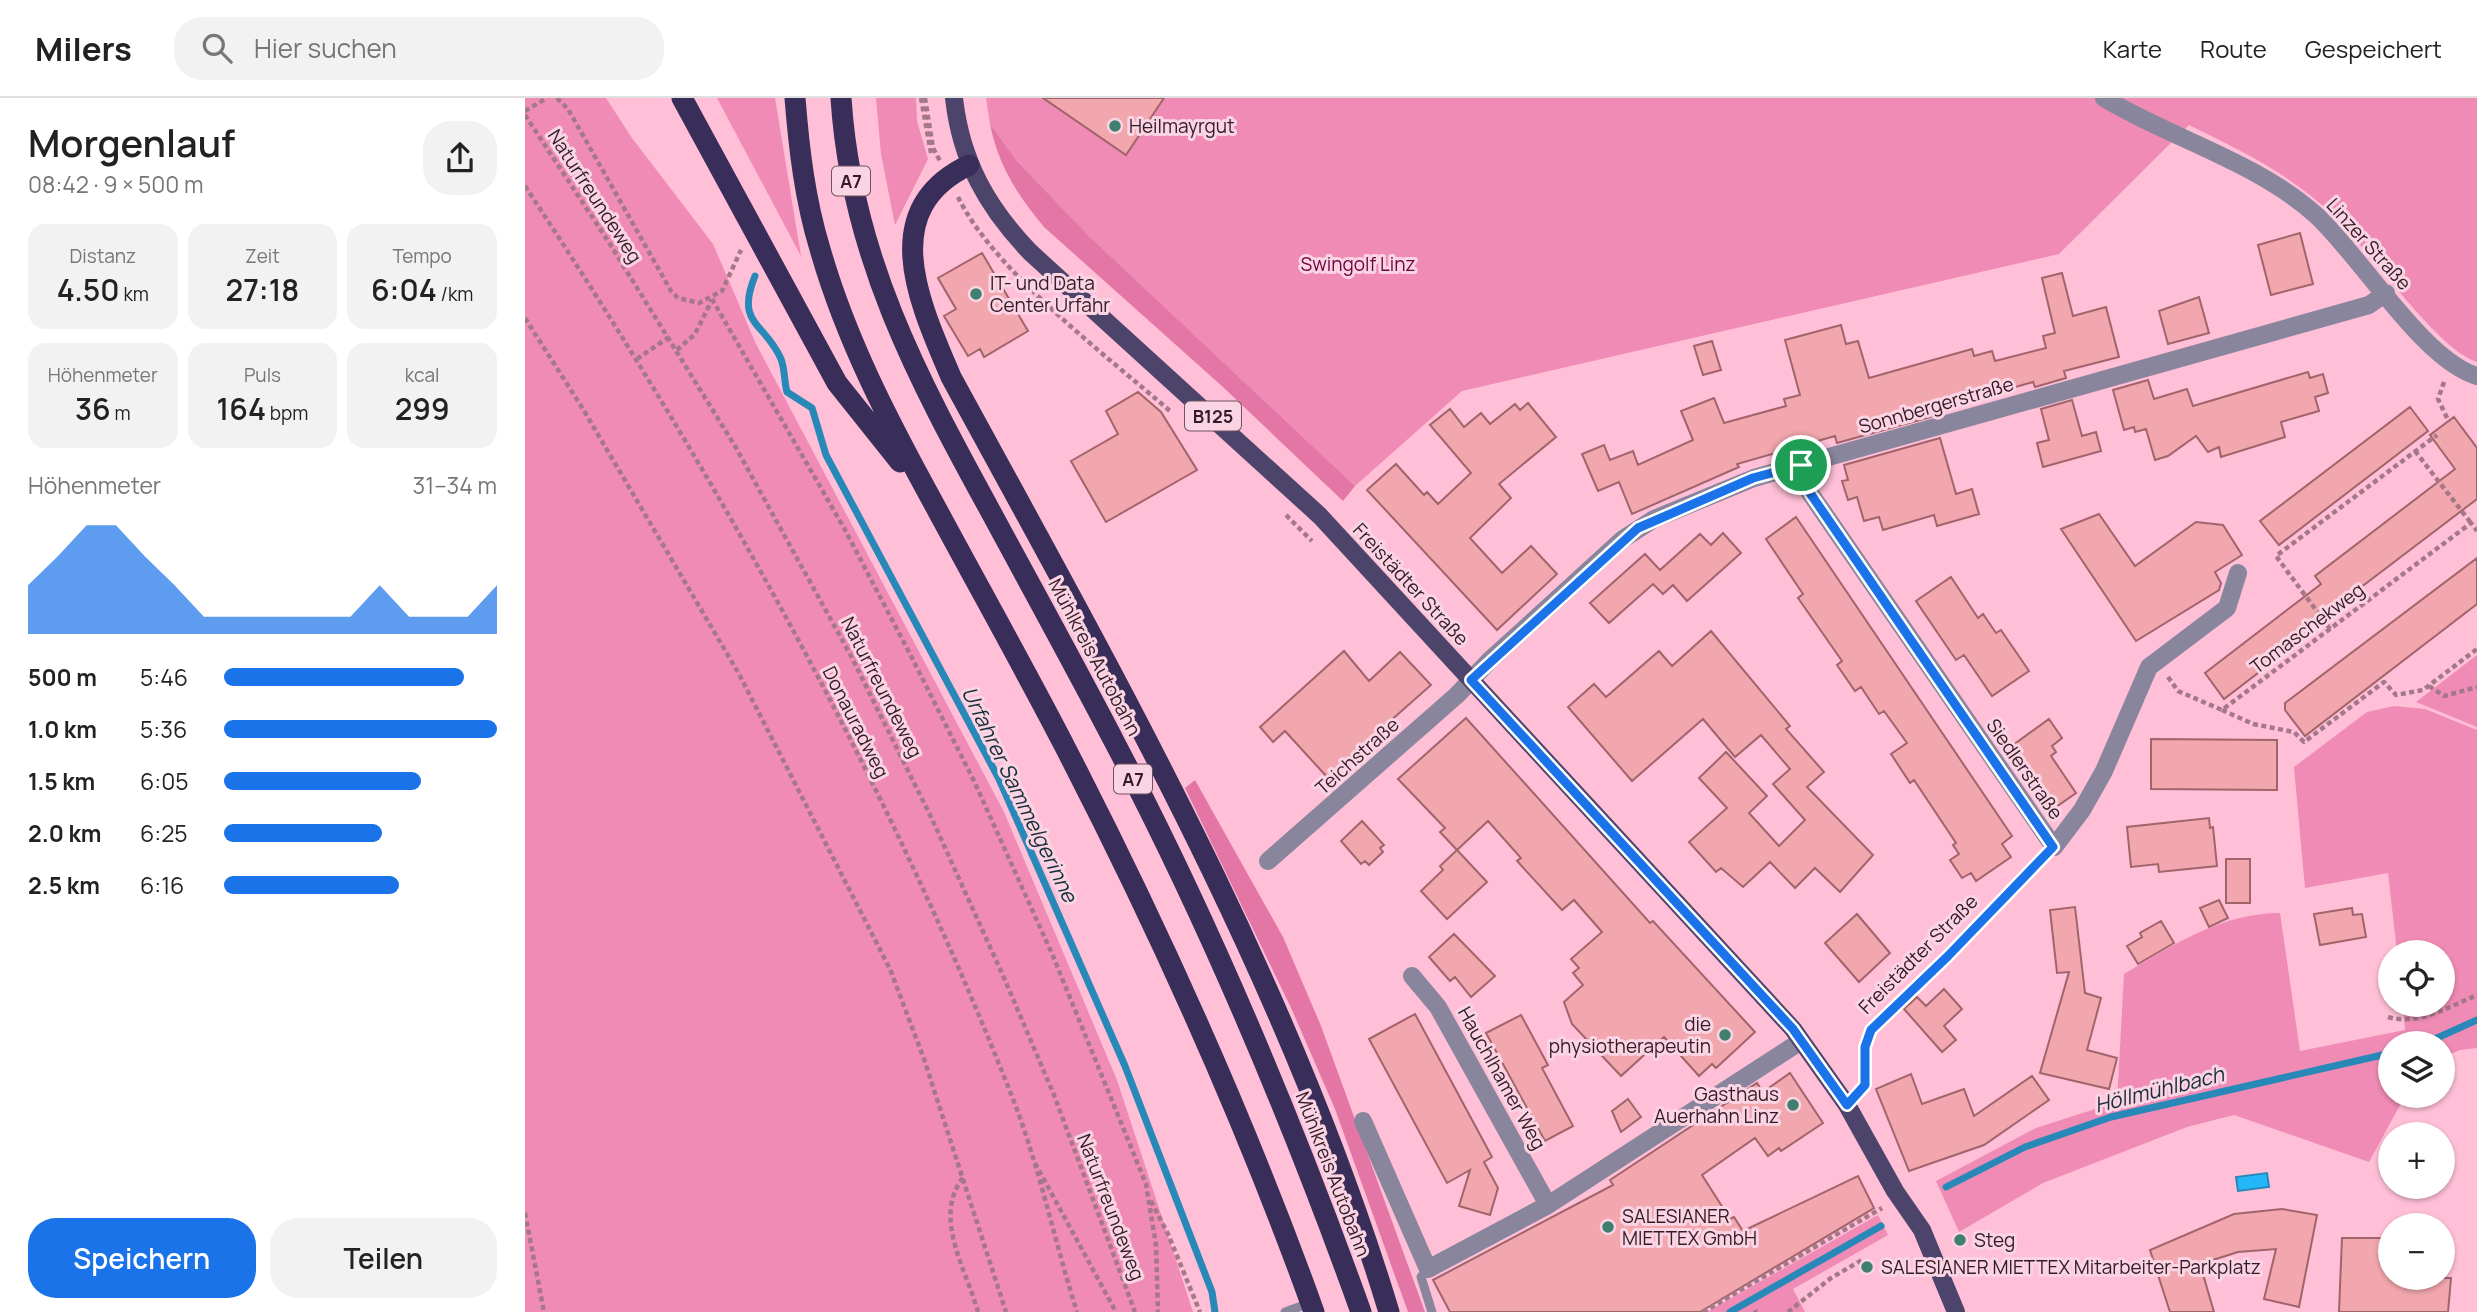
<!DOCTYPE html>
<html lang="de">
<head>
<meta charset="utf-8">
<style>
  :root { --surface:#fff; --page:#f2f2f2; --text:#222; --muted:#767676; --line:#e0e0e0; --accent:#1a73e8 }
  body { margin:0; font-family:Manrope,sans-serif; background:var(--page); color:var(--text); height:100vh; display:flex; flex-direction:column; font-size:26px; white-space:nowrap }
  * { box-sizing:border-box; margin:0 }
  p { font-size:23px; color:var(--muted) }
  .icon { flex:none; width:38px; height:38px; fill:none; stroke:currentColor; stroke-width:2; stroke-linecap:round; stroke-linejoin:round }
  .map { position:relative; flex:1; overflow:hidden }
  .panel { display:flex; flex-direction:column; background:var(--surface); width:525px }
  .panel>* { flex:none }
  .controls { position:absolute; left:1853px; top:842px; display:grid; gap:14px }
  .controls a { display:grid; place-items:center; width:77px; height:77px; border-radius:50%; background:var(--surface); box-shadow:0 2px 5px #0004; font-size:35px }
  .pin { position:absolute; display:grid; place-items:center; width:60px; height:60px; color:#fff; margin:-30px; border:4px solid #fff; border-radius:50%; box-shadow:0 2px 7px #0007 }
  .round { display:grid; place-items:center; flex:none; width:74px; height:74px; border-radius:28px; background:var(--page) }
  .summary { display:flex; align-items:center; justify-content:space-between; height:119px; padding:0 28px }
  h1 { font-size:38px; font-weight:600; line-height:52px }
  .stats { display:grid; grid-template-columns:repeat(3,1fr); gap:10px; height:119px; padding:7px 28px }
  .stats div { display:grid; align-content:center; border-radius:18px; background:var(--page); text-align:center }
  .stats b { font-size:30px; font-weight:600 }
  .stats small { font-size:19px; font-weight:400 }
  .stats p { font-size:19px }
  .chart { height:196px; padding:14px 28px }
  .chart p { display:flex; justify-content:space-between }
  .chart svg { width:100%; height:126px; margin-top:7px; fill:var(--accent); opacity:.7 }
  .primary-button { display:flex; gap:14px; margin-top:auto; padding:14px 28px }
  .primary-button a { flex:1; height:80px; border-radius:28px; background:var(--accent); color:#fff; font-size:28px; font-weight:600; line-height:80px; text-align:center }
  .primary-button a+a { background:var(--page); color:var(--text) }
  ul { padding:0 28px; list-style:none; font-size:23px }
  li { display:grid; grid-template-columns:112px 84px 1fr; align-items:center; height:52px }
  li i { height:18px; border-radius:9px; background:var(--accent) }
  header { display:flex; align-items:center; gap:42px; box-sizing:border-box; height:98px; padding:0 35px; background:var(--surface); border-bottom:2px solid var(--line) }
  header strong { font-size:33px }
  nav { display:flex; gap:38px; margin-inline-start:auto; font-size:24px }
  .search { width:490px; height:63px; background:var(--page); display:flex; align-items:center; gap:18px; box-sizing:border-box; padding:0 24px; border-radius:28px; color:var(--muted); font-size:26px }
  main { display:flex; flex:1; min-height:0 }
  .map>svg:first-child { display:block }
  .green { fill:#ef8bb5 }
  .forest { fill:#e476a6 }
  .water { fill:#24b7f7; stroke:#2888b8; stroke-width:2 }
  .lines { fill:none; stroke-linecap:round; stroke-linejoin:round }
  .stream { stroke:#2888b8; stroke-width:7 }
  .building { fill:#f1a7ad; stroke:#a1646a; stroke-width:2 }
  .path { stroke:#a47789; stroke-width:4.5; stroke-dasharray:5 3.5; stroke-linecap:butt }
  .service { stroke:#89859c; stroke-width:9 }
  .minor { stroke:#89859c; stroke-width:18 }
  .primary { stroke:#4d446c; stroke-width:18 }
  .motorway { stroke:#392d5a; stroke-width:21 }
  .route-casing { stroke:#fff; stroke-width:14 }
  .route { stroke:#1a73e8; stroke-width:9 }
  .poi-dot { fill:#3f7f6e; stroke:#fbd4e3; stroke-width:2.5 }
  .labels { text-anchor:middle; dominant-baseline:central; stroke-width:6; stroke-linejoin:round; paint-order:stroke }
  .shield { fill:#fbd4e3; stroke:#6e525e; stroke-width:2 }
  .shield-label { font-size:18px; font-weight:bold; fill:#321b25 }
  .poi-label { font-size:19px; fill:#321b25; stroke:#fbd4e3; text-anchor:start }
  .street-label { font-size:19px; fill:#321b25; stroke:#fbd4e3 }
  .park-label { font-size:19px; fill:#6d0540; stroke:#fbd4e3 }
  .water-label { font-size:21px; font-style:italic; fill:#172d39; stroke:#fbd4e3 }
</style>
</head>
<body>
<header>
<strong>Milers</strong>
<div class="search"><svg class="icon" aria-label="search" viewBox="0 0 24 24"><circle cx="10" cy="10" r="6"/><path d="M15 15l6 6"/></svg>Hier suchen</div>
<nav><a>Karte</a><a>Route</a><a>Gespeichert</a></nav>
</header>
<main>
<section class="panel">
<div class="summary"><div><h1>Morgenlauf</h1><p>08:42 · 9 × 500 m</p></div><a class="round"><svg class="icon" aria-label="share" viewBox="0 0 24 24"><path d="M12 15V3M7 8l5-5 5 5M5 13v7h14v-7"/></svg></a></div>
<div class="stats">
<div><p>Distanz</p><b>4.50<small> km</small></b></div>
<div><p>Zeit</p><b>27:18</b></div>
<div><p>Tempo</p><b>6:04<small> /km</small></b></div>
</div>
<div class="stats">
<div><p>Höhenmeter</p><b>36<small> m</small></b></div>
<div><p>Puls</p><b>164<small> bpm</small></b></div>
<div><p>kcal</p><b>299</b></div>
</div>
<div class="chart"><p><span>Höhenmeter</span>31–34 m</p>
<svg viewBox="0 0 160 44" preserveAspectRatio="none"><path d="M0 44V27L10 17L20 6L30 6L40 17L50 27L60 38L70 38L80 38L90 38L100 38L110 38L120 27L130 38L140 38L150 38L160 27V44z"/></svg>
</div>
<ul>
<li><b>500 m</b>5:46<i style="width:88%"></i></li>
<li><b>1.0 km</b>5:36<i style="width:100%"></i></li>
<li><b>1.5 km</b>6:05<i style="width:72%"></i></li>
<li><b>2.0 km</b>6:25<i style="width:58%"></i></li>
<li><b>2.5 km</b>6:16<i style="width:64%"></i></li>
</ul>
<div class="primary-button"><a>Speichern</a><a>Teilen</a></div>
</section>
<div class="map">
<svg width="1952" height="1214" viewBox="0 0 1952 1214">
  <rect width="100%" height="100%" fill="#febfd7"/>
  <path class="green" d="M0 0H81L107 40 188 146 231 246 479 714 592 982 668 1214H0Z
    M192 0H250L276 158Z
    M351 0H391L392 23 403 61 370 127 356 56Z
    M461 0H1952V264C1912 252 1844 151 1808 117 1765 76 1717 53 1664 27L1534 156 937 293 830 388 564 138 492 63 465 26Z
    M1952 557V629L1891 604Z
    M1869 608 1900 611 1952 632V950L1935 952 1918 959V945H1866V998H1880L1844 1064 1709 1017 1662 1029 1518 1085 1434 1134 1411 1083 1511 1030 1592 1004 1599 876C1648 847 1696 815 1755 815L1775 953 1880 932 1878 907 1918 906V854H1872L1863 775 1780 790 1769 669 1842 614Z
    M1353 1117 1363 1137 1268 1191 1280 1214H1182Z"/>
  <path class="forest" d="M465 26 492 63 564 138 830 388 818 403 698 289 519 129C493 98 473 67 465 26Z
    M670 682 758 839 796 928 900 1214H883L810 1011 767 912 660 690Z"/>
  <path class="water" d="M1742 1075 1744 1089 1713 1093 1711 1079Z"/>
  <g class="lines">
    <path class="stream" d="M230 178C210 227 240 224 256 261 260 271 259 283 262 294L287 310 301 357 474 681 600 968 687 1194 690 1214
      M1901 945 1952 922
      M1421 1089 1500 1049 1586 1019 1866 955
      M1205 1214 1356 1128"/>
  </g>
  <path class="building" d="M518 0H639L601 57Z
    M1775 135 1788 186 1746 197 1733 147Z
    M457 155 503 233 459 259 455 251 443 258 419 218 431 211 413 180Z
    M1537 175 1548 218 1581 209 1594 259 1539 273 1541 280 1510 289 1508 284 1441 303 1409 318 1312 345 1310 338 1212 366 1214 369 1107 416 1094 384 1073 393 1057 356 1079 347 1085 362 1108 353 1113 367 1168 342 1156 313 1189 300 1199 325 1261 308 1259 301 1275 297 1260 242 1316 227 1321 246 1333 243 1344 280 1447 251 1449 258 1467 253 1470 263 1521 250 1518 238 1530 235 1517 180Z
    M1674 199 1684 235 1643 246 1634 213Z
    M1187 243 1196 272 1178 277 1169 248Z
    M1783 274 1785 280 1798 276 1803 295 1790 299 1794 313 1756 324 1760 339 1696 359 1694 349 1683 354 1671 338 1643 358 1630 362 1621 331 1610 334 1609 329 1599 332 1588 292 1623 282 1629 301 1662 291 1668 308Z
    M613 294 636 314 672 372 581 424 546 363 593 336 581 313Z
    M1547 302 1557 338 1571 334 1576 353 1518 369 1512 345 1524 342 1516 311Z
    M1003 305 1031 339 974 386 986 400 945 440 977 475 1006 448 1032 476 972 532 842 392 871 366 899 397 902 394 913 406 946 375 905 327 925 311 939 329 956 315 965 326 990 306 995 312Z
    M1885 309 1903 333 1754 447 1735 423Z
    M1929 319 1952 350V401L1785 528 1788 533 1699 601 1680 575 1796 486 1790 478 1930 371 1905 337Z
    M1415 340 1431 396 1447 391 1454 416 1412 428 1409 417 1358 432 1354 419 1339 423 1332 399 1323 402 1317 383 1323 382 1319 367Z
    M1574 416 1610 468 1671 424 1698 427 1717 457 1690 474 1696 485 1694 492 1611 543 1536 431Z
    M1271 419 1487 738 1477 746 1486 759 1451 783 1446 775 1437 780 1425 762 1434 756 1428 747 1431 745 1389 682 1385 685 1366 656 1382 645 1359 613 1354 616 1336 589 1330 593 1312 567 1317 563 1273 500 1278 496 1241 441Z
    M1198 435 1216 455 1162 503 1148 487 1138 496 1128 486 1084 525 1065 505 1120 456 1135 472 1175 436 1186 447Z
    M1952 460V506L1780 638 1760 612V605Z
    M1426 479 1453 520 1458 516 1471 535 1476 532 1504 573 1467 598 1439 557 1431 562 1391 503Z
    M1186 533 1265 628 1261 631 1299 674 1282 689 1348 757 1315 794 1290 770 1270 790 1245 764 1218 789 1196 770 1191 774 1164 744 1202 710 1174 680 1201 654 1242 698 1224 715 1254 748 1280 722 1248 686 1265 671 1236 637 1210 659 1178 621 1107 683 1043 609 1069 586 1081 599 1134 553 1147 568Z
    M819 553 844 583 875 554 906 587 802 679 760 633 748 644 735 629Z
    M941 620 1125 825 1128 823 1230 934 1191 970 1187 966 1174 978 1139 939 1096 978 1047 926 1039 904 1058 887 1048 875 1054 870 1046 861 1077 834 1049 802 1037 812 992 763 996 760 963 723 932 752 915 734 920 730 873 681Z
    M1524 621 1537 640 1527 648 1531 654 1526 658 1551 695 1531 709 1488 647Z
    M1626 641 1752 642V692L1626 691Z
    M1684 720 1685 730 1688 729 1692 768 1634 774 1633 766 1606 769 1602 729Z
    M837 723 859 747 855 750 858 754 844 767 840 763 836 766 816 743Z
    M932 752 962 784 922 821 896 793 918 772 915 768Z
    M1701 761H1725V805H1701Z
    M1694 802 1703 820 1684 829 1675 810Z
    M1550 809 1560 895 1576 900 1562 952 1592 960 1584 991 1515 975 1544 874 1532 875 1525 812Z
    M1827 810 1828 817 1837 816 1841 839 1795 847 1789 816Z
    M1332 816 1365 855 1334 884 1300 845Z
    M1636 823 1649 845 1613 866 1602 848 1617 839 1615 835Z
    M929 836 970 878 946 899 930 879 925 883 904 859Z
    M1419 891 1437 911 1419 928 1431 942 1417 954 1379 911 1392 899 1401 908Z
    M890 916 967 1059 959 1064 973 1090 965 1117 934 1108 945 1072 922 1085 844 941Z
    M996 917 1023 967 1017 970 1048 1028 1020 1043 961 935Z
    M1265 975 1298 1025 1256 1053 1254 1050 1243 1058 1230 1040 1177 1077 1205 1121 1209 1119 1218 1133 1333 1078 1349 1110 1175 1214H925L908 1182 1088 1087 1085 1082 1232 985 1238 994Z
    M1386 976 1397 1006 1439 991 1449 1018 1507 978 1524 1002 1459 1047 1384 1073 1351 991Z
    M1103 1001 1116 1019 1096 1034 1087 1013Z
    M1757 1111 1792 1117 1774 1209 1739 1201 1751 1151 1713 1154 1675 1166 1689 1214H1645L1625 1152 1709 1116Z
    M1817 1140H1866V1180H1926L1923 1214H1814Z"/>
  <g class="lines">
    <path class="path" d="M32 0 43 11 146 193 153 200 174 205 197 193 216 152
      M396 0 406 55
      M400 0 408 50 415 63
      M0 13 22 0
      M0 17 83 143 210 348 326 558 407 721 480 882 529 997 610 1214
      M0 88C189 374 360 677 486 996 514 1066 529 1142 552 1214
      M433 99C469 173 582 258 645 313
      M187 201 319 430 385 556 449 683 528 858 621 1086 631 1147 633 1214
      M0 220 58 311 214 576 365 871 399 961 481 1214
      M152 252 170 236 187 202
      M112 261 144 239
      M1919 284 1913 301 1924 324
      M1890 353 1946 425
      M761 417 787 443
      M1805 531 1751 458 1912 337
      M1643 579 1653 593 1697 612 1946 425 1952 433
      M1904 588 1919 598 1952 589
      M1697 612 1728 626 1769 634 1779 644 1859 584 1871 597 1898 592 1952 551
      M1863 919C1892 928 1926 908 1952 897
      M510 1065 591 1214
      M438 1080C407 1119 442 1173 453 1214
      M626 1103 643 1136 675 1214
      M0 1115 19 1214
      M1230 1212 1231 1214
      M1178 1214 1357 1110
      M1263 1214 1306 1180 1337 1162"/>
    <path class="service" d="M1322 1007 1340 987V949L1346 932 1423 858 1529 749
      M903 1171 896 1179 907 1214
      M760 1214 785 1205"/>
    <path class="minor" d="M1579 0C1647 41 1733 64 1792 118 1836 159 1899 263 1952 278
      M1276 367 1285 395 1529 749 1557 712 1579 673 1624 569 1702 510 1713 475
      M743 763 932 597 964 563 1098 441 1129 421 1229 380 1844 207 1861 195
      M887 878 913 909 1023 1107 1276 943
      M838 1023 903 1171 1023 1107"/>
    <path class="primary" d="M429 0C436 63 462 109 505 154L795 418 1268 931 1322 1007 1370 1093 1397 1132 1431 1214"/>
    <path class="motorway" d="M157 0 312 285 375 364
      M270 0C274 51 280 102 295 151 321 242 364 324 409 406 452 486 497 566 539 647 634 831 719 1019 789 1214
      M316 0C326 157 393 281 467 416 508 492 550 568 590 645 686 828 766 1019 836 1214
      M444 67C350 112 395 206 426 279 590 580 764 884 864 1214"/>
  </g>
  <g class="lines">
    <g class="route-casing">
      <path id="route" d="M1276 367 1285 395 1528 749 1423 858 1346 932 1340 949V987L1322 1007 1268 931 946 582 1113 430 1228 380Z"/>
    </g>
    <use href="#route" class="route"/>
  </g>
  <g class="poi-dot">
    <circle cx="590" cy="28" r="7"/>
    <circle cx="451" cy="196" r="7"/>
    <circle cx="1200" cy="937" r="7"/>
    <circle cx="1268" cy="1007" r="7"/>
    <circle cx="1083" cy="1129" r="7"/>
    <circle cx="1435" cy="1142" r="7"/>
    <circle cx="1342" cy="1169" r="7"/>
  </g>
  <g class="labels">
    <g class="shield">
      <rect x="307" y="68.5" width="38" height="29" rx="5"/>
      <rect x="660" y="303.5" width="56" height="29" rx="5"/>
      <rect x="589" y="666.5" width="38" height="29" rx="5"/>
    </g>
    <g class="shield-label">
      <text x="326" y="83">A7</text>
      <text x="688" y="318">B125</text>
      <text x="608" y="681">A7</text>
    </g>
    <g class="poi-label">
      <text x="604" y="28">Heilmayrgut</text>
      <text x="465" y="185">IT- und Data<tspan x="465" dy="22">Center Urfahr</tspan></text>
      <text x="1186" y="926" text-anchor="end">die<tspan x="1186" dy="22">physiotherapeutin</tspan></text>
      <text x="1254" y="996" text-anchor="end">Gasthaus<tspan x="1254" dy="22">Auerhahn Linz</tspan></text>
      <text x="1097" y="1118">SALESIANER<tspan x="1097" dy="22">MIETTEX GmbH</tspan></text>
      <text x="1449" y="1142">Steg</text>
      <text x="1356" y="1169">SALESIANER MIETTEX Mitarbeiter-Parkplatz</text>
    </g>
    <g class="street-label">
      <text transform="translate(70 98) rotate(57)">Naturfreundeweg</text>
      <text transform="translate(1844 146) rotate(48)">Linzer Straße</text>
      <text transform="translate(1411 307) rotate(-16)">Sonnbergerstraße</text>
      <text transform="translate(886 486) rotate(47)">Freistädter Straße</text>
      <text transform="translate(1782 530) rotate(-37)">Tomaschekweg</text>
      <text transform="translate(570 559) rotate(62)">Mühlkreis Autobahn</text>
      <text transform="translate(357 589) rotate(63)">Naturfreundeweg</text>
      <text transform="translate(331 624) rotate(63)">Donauradweg</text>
      <text transform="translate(832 658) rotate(-42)">Teichstraße</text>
      <text transform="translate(1500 671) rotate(55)">Siedlerstraße</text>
      <text transform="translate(1393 856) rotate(-45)">Freistädter Straße</text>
      <text transform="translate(977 980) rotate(61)">Hauchlhamer Weg</text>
      <text transform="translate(808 1076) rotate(69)">Mühlkreis Autobahn</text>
      <text transform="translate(586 1109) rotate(69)">Naturfreundeweg</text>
    </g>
    <g class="park-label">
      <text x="833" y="166">Swingolf Linz</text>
    </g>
    <g class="water-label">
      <text transform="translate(495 696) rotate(64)">Urfahrer Sammelgerinne</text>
      <text transform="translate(1634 991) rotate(-14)">Höllmühlbach</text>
    </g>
  </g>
</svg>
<div class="controls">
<a><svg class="icon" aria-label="locate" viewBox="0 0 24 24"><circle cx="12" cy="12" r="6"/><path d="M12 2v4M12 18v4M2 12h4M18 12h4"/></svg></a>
<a><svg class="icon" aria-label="layers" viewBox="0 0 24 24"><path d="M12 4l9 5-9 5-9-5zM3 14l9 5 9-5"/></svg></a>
<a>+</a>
<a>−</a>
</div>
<div class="pin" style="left:1276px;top:367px;background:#1e9e55"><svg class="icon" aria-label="arrive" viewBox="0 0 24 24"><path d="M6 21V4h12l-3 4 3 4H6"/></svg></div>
</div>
</main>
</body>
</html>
